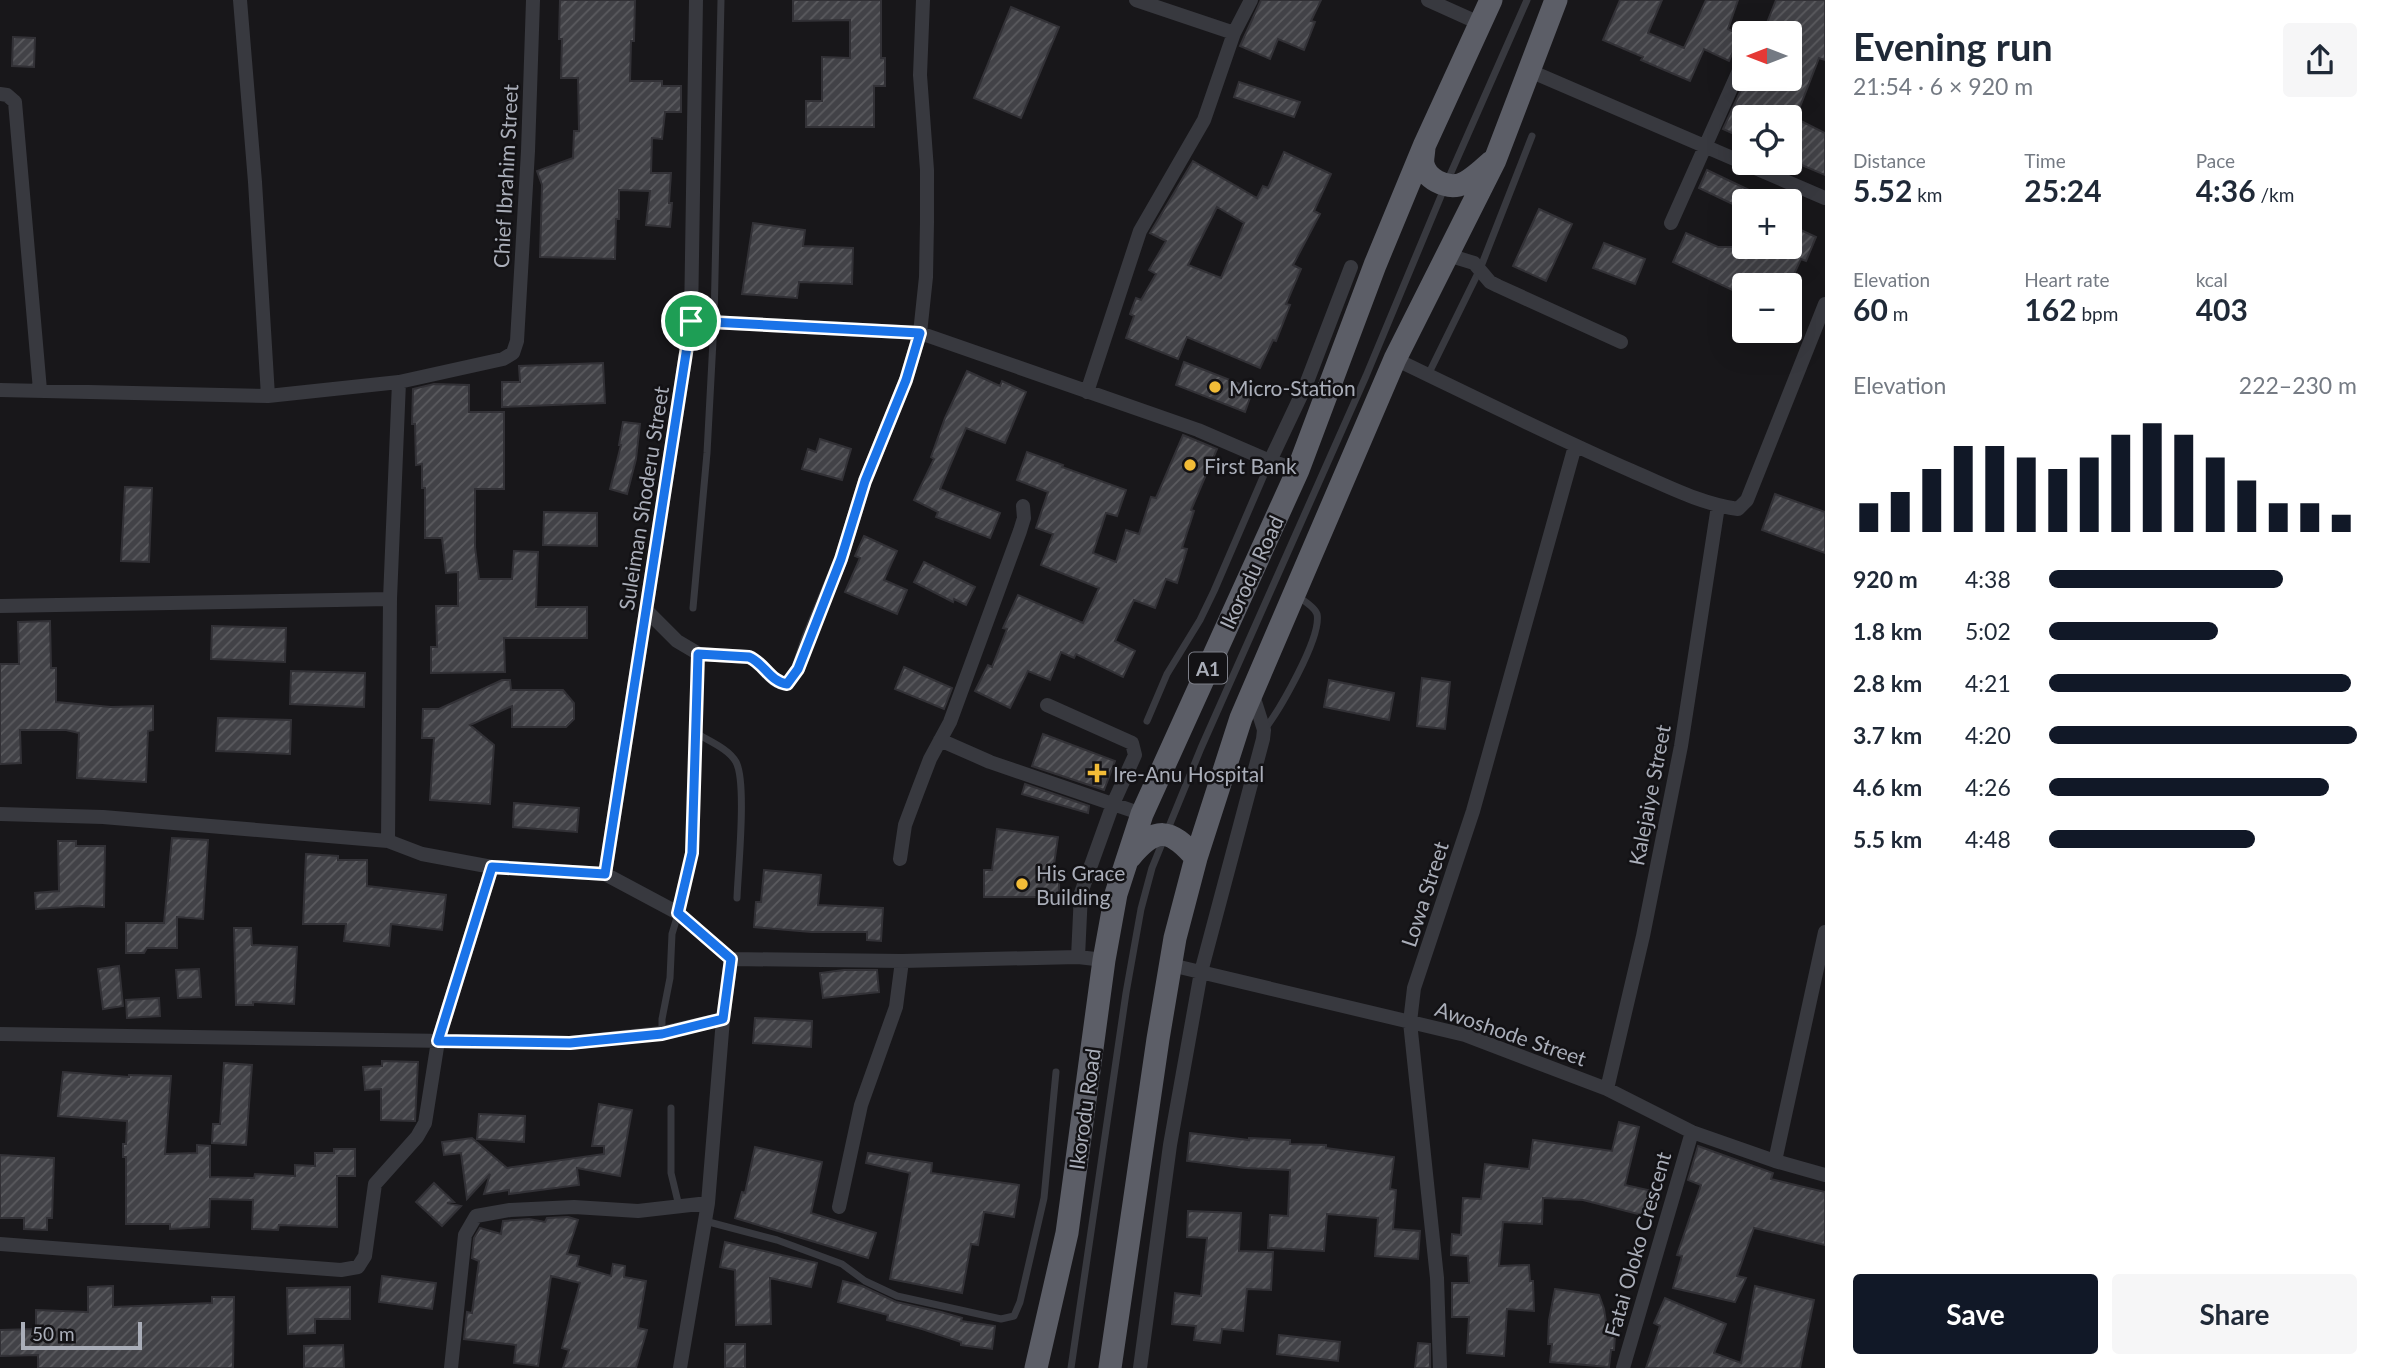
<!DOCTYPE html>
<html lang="en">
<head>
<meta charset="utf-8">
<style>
  :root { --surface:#fff; --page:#f6f6f7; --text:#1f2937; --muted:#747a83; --accent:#111827 }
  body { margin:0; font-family:Lato,sans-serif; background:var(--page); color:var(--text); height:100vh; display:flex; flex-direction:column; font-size:26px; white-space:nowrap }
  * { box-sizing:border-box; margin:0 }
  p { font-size:23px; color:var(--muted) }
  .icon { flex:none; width:38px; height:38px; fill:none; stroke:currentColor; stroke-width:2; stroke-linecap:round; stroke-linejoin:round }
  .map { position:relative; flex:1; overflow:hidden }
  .side { display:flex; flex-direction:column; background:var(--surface); width:560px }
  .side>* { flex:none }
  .needle { width:46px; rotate:270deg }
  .tools { position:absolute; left:1732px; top:21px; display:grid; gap:14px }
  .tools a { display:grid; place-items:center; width:70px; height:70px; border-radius:7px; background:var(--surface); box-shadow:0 7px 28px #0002; font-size:35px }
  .scale { position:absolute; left:21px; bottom:18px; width:121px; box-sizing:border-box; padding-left:7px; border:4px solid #aaaeb9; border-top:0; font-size:19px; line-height:24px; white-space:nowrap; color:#aaaeb9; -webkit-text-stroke:5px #131215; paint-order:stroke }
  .pin { position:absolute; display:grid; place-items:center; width:60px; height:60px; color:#fff; margin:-30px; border:4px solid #fff; border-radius:50%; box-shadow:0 2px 7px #0007 }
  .round { display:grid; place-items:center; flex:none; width:74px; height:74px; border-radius:7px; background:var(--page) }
  .headline { display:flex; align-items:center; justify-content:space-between; height:119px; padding:0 28px }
  h1 { font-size:38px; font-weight:700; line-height:52px }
  .stats { display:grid; grid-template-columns:repeat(3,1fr); gap:10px; height:119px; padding:7px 28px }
  .stats div { display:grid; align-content:center }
  .stats b { font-size:30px; font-weight:700 }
  .stats small { font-size:19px; font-weight:400 }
  .stats p { font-size:19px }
  .chart { height:196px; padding:14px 28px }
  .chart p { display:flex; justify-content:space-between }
  .chart svg { width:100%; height:126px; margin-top:7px; stroke:var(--accent); stroke-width:6 }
  .primary-button { display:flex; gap:14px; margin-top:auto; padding:14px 28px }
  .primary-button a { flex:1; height:80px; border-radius:7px; background:var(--accent); color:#fff; font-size:28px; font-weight:700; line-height:80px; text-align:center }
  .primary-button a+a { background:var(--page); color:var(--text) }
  ul { padding:0 28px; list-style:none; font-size:23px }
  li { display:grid; grid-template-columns:112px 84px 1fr; align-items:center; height:52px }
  li i { height:18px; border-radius:9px; background:var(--accent) }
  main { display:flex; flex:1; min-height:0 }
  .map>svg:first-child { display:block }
  .building { fill:url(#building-hatch); stroke:#323136; stroke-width:2; fill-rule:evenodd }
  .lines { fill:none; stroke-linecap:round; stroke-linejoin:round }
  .service { stroke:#38393f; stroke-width:7 }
  .minor { stroke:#38393f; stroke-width:14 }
  .trunk { stroke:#5c5e67; stroke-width:23 }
  .route-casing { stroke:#fff; stroke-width:14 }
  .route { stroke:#1a73e8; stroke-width:9 }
  .poi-dot { fill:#f2bc37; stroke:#131215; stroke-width:2.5 }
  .labels { text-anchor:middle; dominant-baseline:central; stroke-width:5; stroke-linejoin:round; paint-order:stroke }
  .shield { fill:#131215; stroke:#7d7f88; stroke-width:2 }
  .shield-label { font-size:19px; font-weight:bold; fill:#aaaeb9 }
  .street-label { font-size:21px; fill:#aaaeb9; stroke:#131215 }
  .poi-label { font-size:21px; fill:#aaaeb9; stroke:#131215; text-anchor:start }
</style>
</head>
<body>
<main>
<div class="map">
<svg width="1825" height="1368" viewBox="0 0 1825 1368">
  <defs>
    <pattern id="building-hatch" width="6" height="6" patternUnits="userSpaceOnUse" patternTransform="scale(1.75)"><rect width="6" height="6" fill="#424247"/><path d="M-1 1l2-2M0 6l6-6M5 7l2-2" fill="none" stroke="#5b5b5f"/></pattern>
  </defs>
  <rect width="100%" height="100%" fill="#18171a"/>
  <path class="building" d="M560 0H635L634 41H631L630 81H662V86H681V112H665L662 139 652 138 651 173H671L669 203H672L670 227 646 225 650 191 619 190V219H616L615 259 540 257 542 185 537 171 573 158 574 131H579L578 78H561L562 39H559Z
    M793 0H881V58H885V86H874V127H806V101H822V57L850 58V20L793 21Z
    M1261 0H1321L1311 21 1315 22 1304 50 1278 39 1270 59 1240 46Z
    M1620 0H1662L1648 33 1684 48 1706 0H1738L1728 29 1740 35 1729 61 1704 49 1690 81 1641 60 1643 57 1603 40Z
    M1776 0H1825V60L1819 58 1796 117H1793L1825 133V175L1790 160V117H1745V139L1723 129 1746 79H1790V33H1763Z
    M1011 7 1059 27 1021 118 974 98Z
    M13 37 35 38 34 67 12 66Z
    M1239 82 1300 102 1294 117 1234 97Z
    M1284 152 1331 174 1314 211 1320 214 1293 265 1301 269 1286 304 1290 305 1276 341 1273 340 1260 368 1187 337 1178 359 1126 338 1134 316 1130 314 1136 298 1141 300 1156 274 1149 270 1166 241 1150 233 1193 161 1257 198 1263 186 1268 188ZM1217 207 1244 223 1221 278 1188 265Z
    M1707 170 1772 201H1745V210L1699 188Z
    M1539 209 1572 224 1546 281 1513 266Z
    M753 223 805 230 803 246 853 248 852 284 799 282 797 298 742 294Z
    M1790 225 1816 237 1806 261 1801 259 1789 285H1745V296L1673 262 1686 233 1718 247H1790Z
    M1604 243 1645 259 1635 284 1593 268Z
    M1184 362 1253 389 1245 412 1176 385Z
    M603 363 605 403 502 407V382H520L519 366Z
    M967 371 1000 386 1002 381 1026 392 1005 443 966 428 940 489 1000 513 990 538 936 517 938 512 914 500 934 459 931 457 945 418Z
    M434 384 469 385V412H504V489H475V547L479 579H512L514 551 538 552 536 607H587V638H504L505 672 431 673V647H437L436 606H458V572L446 573 442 538H425V488H422V464L416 465 415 424H412L413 389Z
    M623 422 640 424 636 459 627 494 610 489 621 445H619Z
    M1183 435 1217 449 1191 510 1194 511 1182 548 1187 549 1177 583 1166 579 1155 608 1134 600 1115 641 1135 651 1123 677 1076 654 1074 658 1061 652 1050 680 1028 671 1010 708 975 691 988 665 992 667 1007 629 1003 628 1018 595 1083 623 1099 588 1041 565 1053 534 1036 528 1048 492 1017 480 1027 452 1063 465 1062 467 1126 490 1117 516 1106 513 1093 553 1116 562 1126 530 1139 534 1151 497 1156 498Z
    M820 439 851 449 842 480 802 469 808 449 816 452Z
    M125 487 152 488 149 562 121 561Z
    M1775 494 1825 512V553L1762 530Z
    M544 512 597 513V546L543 545Z
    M864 536 897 551 884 580 907 590 897 614 845 592 860 558 855 556Z
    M924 562 975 587 966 605 954 599 953 602 914 582Z
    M50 621 51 668H56V702L111 707 153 706V730L148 731 146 782 77 778 79 733 66 730H20L21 763 0 764V664H19L18 622Z
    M212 626 286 628 285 662 211 659Z
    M904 667 952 688 944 709 895 689Z
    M291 671 365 673 364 707 290 704Z
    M1422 678 1450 682 1445 729 1417 726Z
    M502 680H510L511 690H563L574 703V719L566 727H512V706L470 725 494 745 490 804 430 800 434 738H422L423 709H439Z
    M1329 680 1394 693 1389 720 1324 707Z
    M218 718 291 720 290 754 216 751Z
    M1043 734 1115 761 1104 790 1032 766Z
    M1025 784 1089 806 1088 813 1022 794Z
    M514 803 579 808 577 832 513 827Z
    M997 829 1058 837 1053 871H1059V897H984V870H992Z
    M172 838 208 840 203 919 177 917V948H147L144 953H126V923H164Z
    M58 841H76V846H105L104 907 82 906 36 909 35 893 59 891Z
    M306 854 338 856V860H367V886L446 895 442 930 391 924 389 946 344 941 346 924H303Z
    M764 870 821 875 818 905 883 908 881 941 867 940V932H811L754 927 756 902H761Z
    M234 928H251L252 945 297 947 294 1004 253 1002V1005H236Z
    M119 966 123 1006 103 1009 98 969Z
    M199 969 201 997 178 998 176 970Z
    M844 970H877L879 992 823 998 820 973Z
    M159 998 160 1016 127 1018 126 1000Z
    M755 1018 812 1021 811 1047 753 1043Z
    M382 1061 418 1062 415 1121 381 1120V1089L365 1090 363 1067 382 1066Z
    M224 1063 252 1065 246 1145 212 1143 213 1124H220Z
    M63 1072 129 1077V1075L171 1076 165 1154 197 1153V1145L210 1146V1177L254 1178 255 1174 295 1176V1165L315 1166V1153H334V1149H355V1176H337V1227L279 1225 278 1230 252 1229 253 1200 210 1199 209 1227 170 1229V1224H126V1157H123V1144H126L127 1121 58 1116Z
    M599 1104 632 1110 620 1176 577 1168 579 1185 509 1194V1190L484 1194 490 1174 467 1199 461 1153 444 1155 442 1142 472 1138 507 1168 604 1154V1146H592Z
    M479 1114 525 1116 524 1142 477 1139Z
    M1619 1122 1639 1127 1625 1185 1652 1191 1646 1216 1583 1200 1543 1198 1542 1224 1503 1222 1499 1266 1529 1265 1530 1281H1533L1534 1311 1507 1309 1504 1356 1467 1353 1469 1317H1452V1283H1469L1468 1256 1451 1255 1452 1234 1461 1235 1463 1198 1481 1199 1485 1164 1529 1169 1533 1140 1612 1151Z
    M1190 1133 1249 1140V1138L1290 1140V1144L1326 1145V1148L1394 1157 1390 1189 1396 1190 1393 1229 1420 1231 1418 1259 1375 1256 1378 1218 1327 1214 1324 1251 1268 1248 1270 1215 1288 1216 1290 1170 1245 1168 1187 1161Z
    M1698 1146 1773 1173 1771 1179 1825 1192V1245L1754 1228 1737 1276 1746 1278 1735 1302 1673 1288 1682 1256 1677 1255 1701 1185 1688 1180Z
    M755 1147 822 1162 811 1213 876 1233 868 1258 735 1218 742 1192 745 1193Z
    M868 1153 932 1163 931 1173 1019 1185 1014 1217 984 1212 978 1245 971 1244 962 1293 890 1279 910 1173 866 1163Z
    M0 1155 54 1158 52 1218H47V1230L24 1229V1218H0Z
    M434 1183 454 1202 447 1203 461 1206 442 1226 416 1202Z
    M1188 1211 1241 1213 1239 1251 1273 1252 1271 1290 1247 1289 1243 1331 1222 1329 1220 1343 1194 1340 1196 1326 1172 1324 1175 1293 1201 1296 1207 1238 1187 1237Z
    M568 1217 578 1220 567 1254 579 1256 577 1266 611 1276 613 1264 625 1266 624 1277 646 1281 638 1328 647 1330 636 1368H563L569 1350 562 1348 580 1283 551 1276 538 1366 514 1363 516 1345 464 1339 467 1312 472 1313 479 1261 472 1258 474 1238 480 1228 501 1234 503 1221 529 1219 545 1222 547 1218Z
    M725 1242 817 1263 811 1287 770 1278 771 1324 736 1325 735 1270 720 1267Z
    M382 1276 436 1283 432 1309 379 1302Z
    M843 1281 862 1286 896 1302 941 1312 962 1318 961 1321 995 1326 992 1349 961 1345V1342L922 1329 887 1320 888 1315 838 1302Z
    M113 1286V1307L212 1303V1297H234L233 1368H38V1355L0 1356V1330L36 1329V1310L88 1312V1287Z
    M1755 1286 1814 1300 1800 1368H1646L1660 1326 1654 1323 1665 1298 1726 1324 1714 1353 1741 1363Z
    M350 1287V1319H315V1333L288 1334 287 1288Z
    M1555 1289 1599 1295 1604 1309 1608 1336H1615L1614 1350H1611L1609 1367 1550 1362 1552 1344H1548L1549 1320Z
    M1279 1335 1340 1342 1338 1361 1277 1354Z
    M1418 1343 1430 1344V1368H1415Z
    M725 1344H745V1368H725Z
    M343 1345 344 1368H304V1346Z"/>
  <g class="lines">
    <path class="service" d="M1428 375 1480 269 1532 136
      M693 608 707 453 714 322 721 0
      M1147 721 1167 674 1200 620 1214 591 1270 461
      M1264 730C1279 711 1322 637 1317 614 1315 607 1303 600 1297 596
      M696 733C709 741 729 749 736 762 747 782 738 870 737 898
      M662 1033V1019L670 978 672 934 688 880 692 853 699 654
      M671 1108V1173L679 1206
      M705 1221 777 1240 842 1264 865 1281 897 1296 1001 1319 1014 1316 1020 1302 1044 1198 1056 1072
      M1071 1368 1126 993 1141 909 1152 868 1201 748 1366 376 1446 184 1527 0"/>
    <path class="minor" d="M240 0 255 182 268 396
      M1136 0 1234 33
      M1428 0 1479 23
      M1530 71 1825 198
      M0 94 7 95 15 102 40 390
      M1671 223 1745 57
      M1448 255 1474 263 1490 282 1498 286 1621 342
      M691 321 920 333 1198 430 1270 461 1298 470
      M1395 359C1474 397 1552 436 1632 471 1667 486 1701 504 1738 509L1747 500 1825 304
      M0 390 268 396 399 382 503 359 513 353 517 341 528 151 533 0
      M1087 392 1140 231 1204 120 1234 33 1251 0
      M1270 461 1305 387 1351 267
      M0 606 390 599
      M647 611 677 641 699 654 749 657C764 663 770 683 787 684L798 669 808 639 841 559 865 481 906 380 920 333 926 277 927 222V170L920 75 923 0
      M1047 705 1132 743 1135 755 1113 804 1081 893 1078 957
      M940 740 990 762 1142 814
      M0 814 103 817 388 841 422 854 492 867 605 874 678 913 731 959 902 961 1078 957 1104 960
      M388 841 390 599 399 382
      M900 859 905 825 917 793 930 759 950 722 1020 531 1024 518 1023 506
      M605 874 691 321 696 0
      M1171 965 1465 1035 1607 1089 1692 1132 1775 1161 1825 1175
      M0 1034 570 1043 662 1033 723 1019
      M1607 1089 1643 936 1681 746 1718 506
      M1775 1161 1825 932
      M839 1207 861 1105 896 1007 902 961
      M0 1244 341 1270 358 1267 365 1256 375 1184 417 1137 425 1123 438 1041 492 867
      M451 1368 465 1235 476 1216 510 1210 574 1207 638 1211 708 1203
      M680 1368 708 1203 723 1019 731 959
      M1140 1368 1170 1145 1201 972 1263 739 1264 730 1252 692
      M1440 1368 1437 1278 1410 1022 1414 988 1473 811 1575 446
      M1623 1368 1692 1132"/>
    <path class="trunk" d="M1424 147C1424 152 1422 159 1423 164 1426 179 1445 188 1459 185 1470 182 1482 170 1491 162
      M1130 857C1156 826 1170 828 1196 858
      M1036 1368 1067 1233 1104 960 1116 894 1142 814 1298 470 1375 265 1425 144 1491 0
      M1110 1368 1158 1039 1175 938 1196 858 1241 718 1395 359 1495 160 1556 0"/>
  </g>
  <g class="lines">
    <g class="route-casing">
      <path id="route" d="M691 321 920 333 906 380 865 481 841 559 798 669 787 684C770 682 764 663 749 657L698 654 692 853 678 913 731 959 723 1019 662 1034 570 1043 438 1041 492 867 605 874Z"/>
    </g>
    <use href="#route" class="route"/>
  </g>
  <g class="poi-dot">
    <circle cx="1215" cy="387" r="7"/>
    <circle cx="1190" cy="465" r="7"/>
    <path d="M1093.5 762.5h7v7h7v7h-7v7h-7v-7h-7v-7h7z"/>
    <circle cx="1022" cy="884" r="7"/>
  </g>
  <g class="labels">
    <rect class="shield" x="1189" y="652.5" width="38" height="31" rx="5"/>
    <g class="shield-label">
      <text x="1208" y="668">A1</text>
    </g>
    <g class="street-label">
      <text transform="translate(505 176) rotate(-87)">Chief Ibrahim Street</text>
      <text transform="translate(643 498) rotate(-81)">Suleiman Shoderu Street</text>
      <text transform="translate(1251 572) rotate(-65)">Ikorodu Road</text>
      <text transform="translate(1649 795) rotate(-79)">Kalejaiye Street</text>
      <text transform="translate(1424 894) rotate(-72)">Lowa Street</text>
      <text transform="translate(1511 1033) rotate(19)">Awoshode Street</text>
      <text transform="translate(1084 1109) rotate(-82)">Ikorodu Road</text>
      <text transform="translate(1637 1244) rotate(-74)">Fatai Oloko Crescent</text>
    </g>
    <g class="poi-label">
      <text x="1229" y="387">Micro-Station</text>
      <text x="1204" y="465">First Bank</text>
      <text x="1113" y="773">Ire-Anu Hospital</text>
      <text x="1036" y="872">His Grace<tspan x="1036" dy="24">Building</tspan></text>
    </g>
  </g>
</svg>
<div class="tools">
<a><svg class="needle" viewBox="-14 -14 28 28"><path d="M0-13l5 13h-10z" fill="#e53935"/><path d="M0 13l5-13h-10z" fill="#747a83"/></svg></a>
<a><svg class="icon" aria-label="locate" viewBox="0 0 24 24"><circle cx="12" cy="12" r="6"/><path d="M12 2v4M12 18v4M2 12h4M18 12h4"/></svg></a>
<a>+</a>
<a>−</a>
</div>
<div class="scale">50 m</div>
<div class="pin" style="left:691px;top:321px;background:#1e9e55"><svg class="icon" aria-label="arrive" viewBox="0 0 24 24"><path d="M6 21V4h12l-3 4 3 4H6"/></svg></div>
</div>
<section class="side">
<div class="headline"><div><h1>Evening run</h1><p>21:54 · 6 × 920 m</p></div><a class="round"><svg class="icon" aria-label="share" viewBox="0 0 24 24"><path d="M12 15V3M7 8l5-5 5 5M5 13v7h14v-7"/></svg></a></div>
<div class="stats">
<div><p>Distance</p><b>5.52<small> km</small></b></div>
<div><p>Time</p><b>25:24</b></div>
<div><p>Pace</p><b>4:36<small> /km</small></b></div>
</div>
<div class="stats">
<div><p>Elevation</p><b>60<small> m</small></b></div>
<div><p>Heart rate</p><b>162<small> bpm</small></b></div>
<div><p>kcal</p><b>403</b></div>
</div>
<div class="chart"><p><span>Elevation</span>222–230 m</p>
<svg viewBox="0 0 160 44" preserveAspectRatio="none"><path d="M5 44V34M15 44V30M25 44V22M35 44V14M45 44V14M55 44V18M65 44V22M75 44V18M85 44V10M95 44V6M105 44V10M115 44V18M125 44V26M135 44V34M145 44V34M155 44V38"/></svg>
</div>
<ul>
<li><b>920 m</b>4:38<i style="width:76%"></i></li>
<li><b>1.8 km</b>5:02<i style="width:55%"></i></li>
<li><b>2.8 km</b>4:21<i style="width:98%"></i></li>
<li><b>3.7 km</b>4:20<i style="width:100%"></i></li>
<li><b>4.6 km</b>4:26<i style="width:91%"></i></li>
<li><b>5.5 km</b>4:48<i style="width:67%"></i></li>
</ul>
<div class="primary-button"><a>Save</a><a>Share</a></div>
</section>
</main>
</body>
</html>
